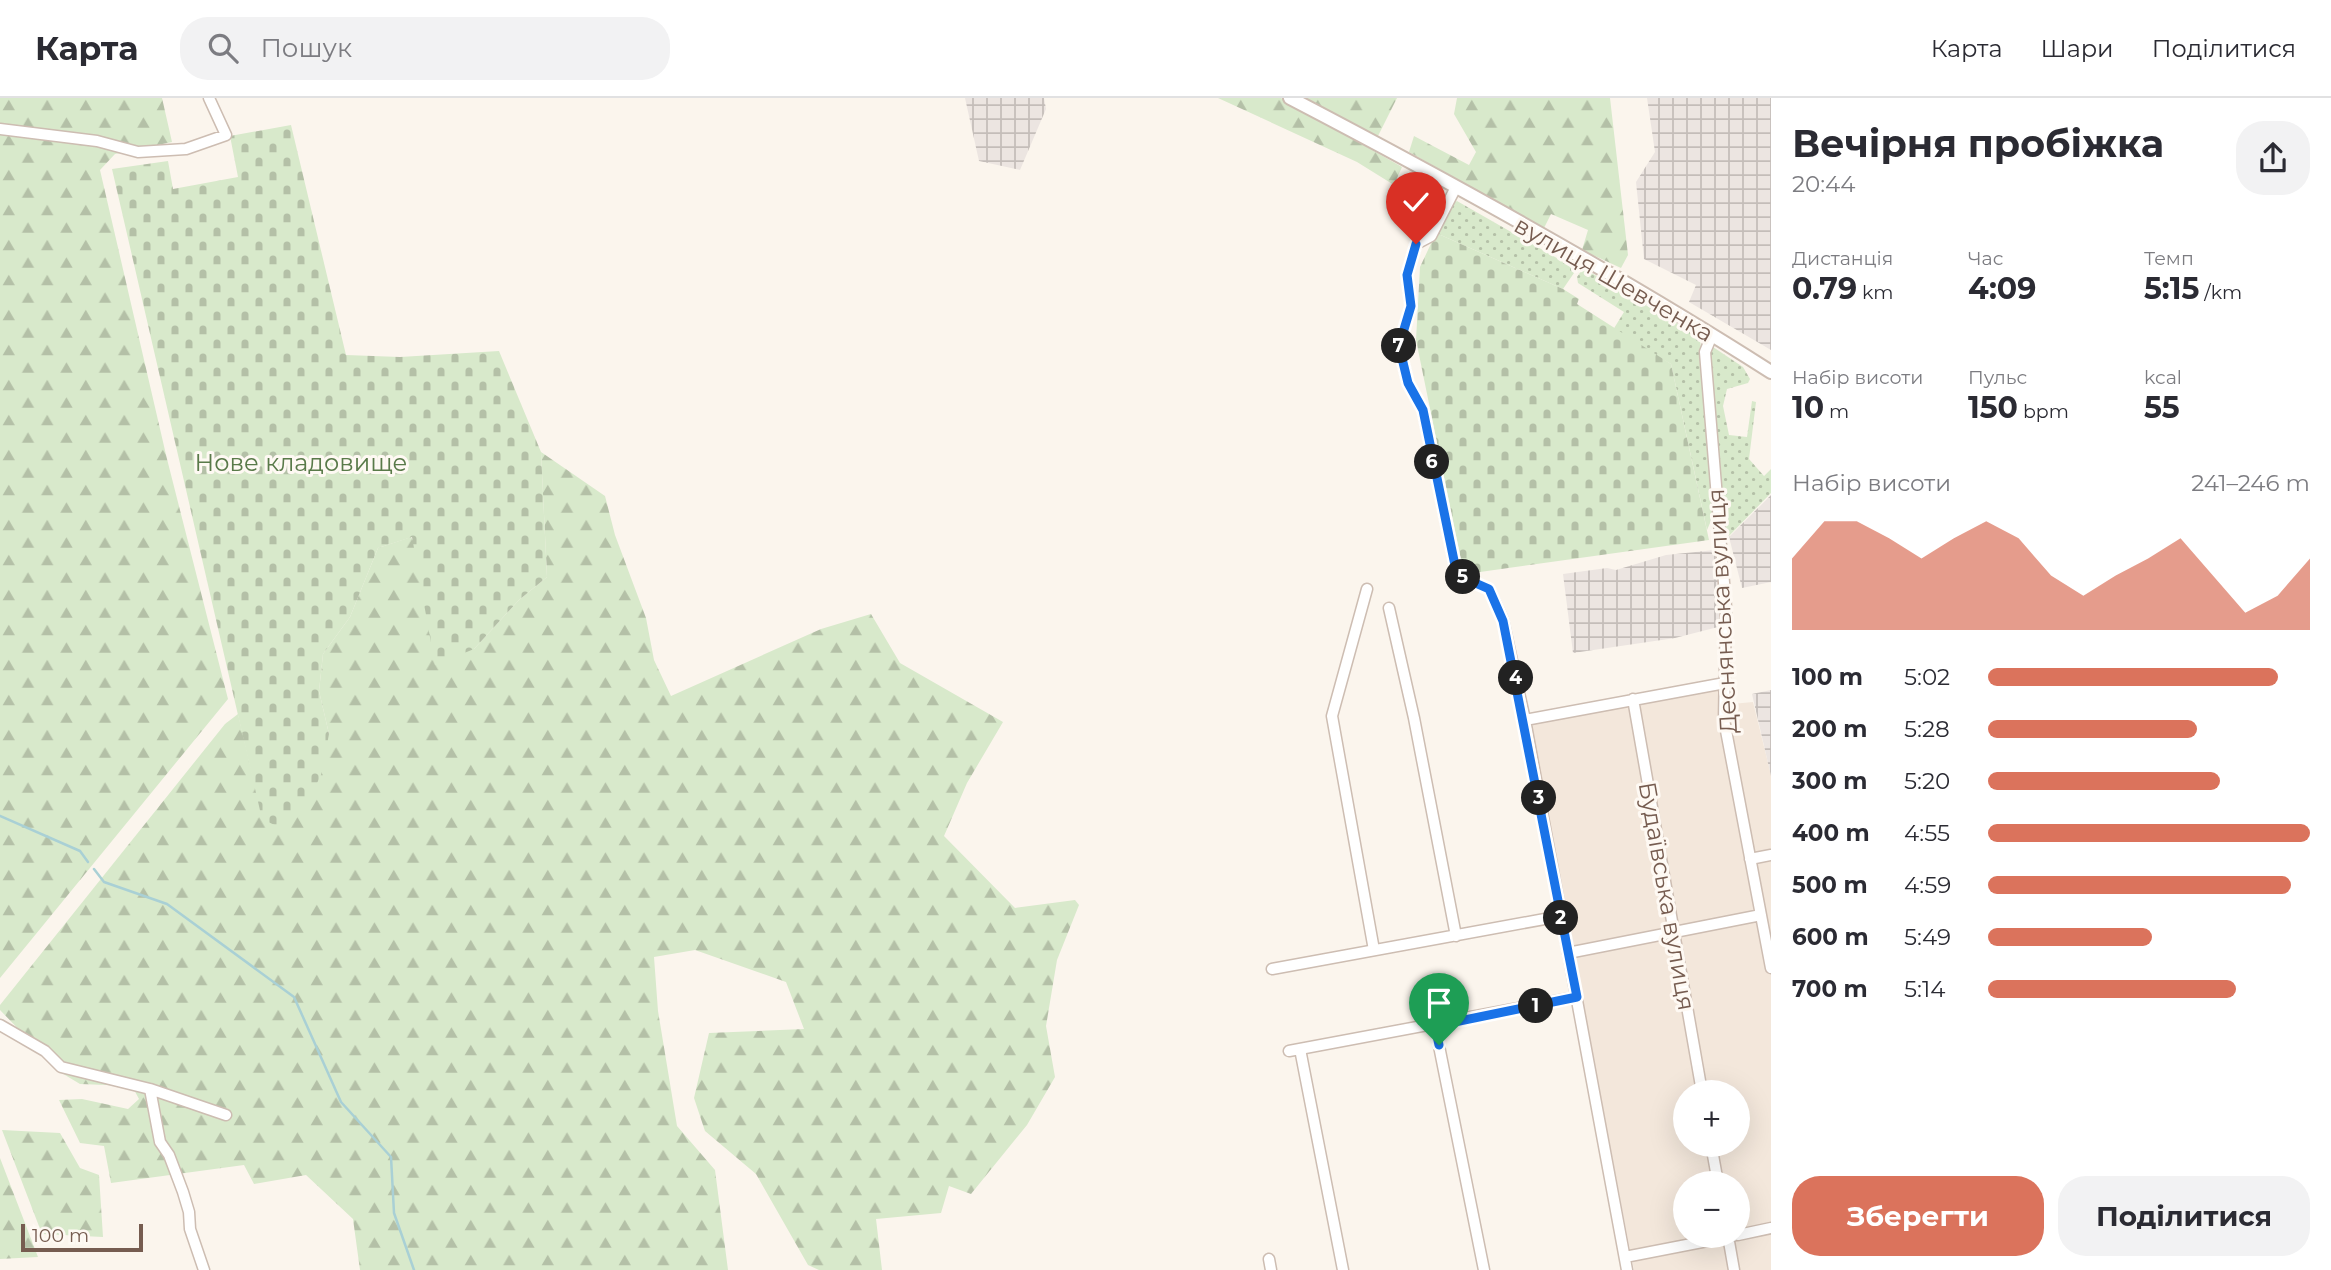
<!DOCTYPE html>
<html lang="uk">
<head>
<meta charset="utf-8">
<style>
  :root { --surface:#fff; --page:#f2f2f3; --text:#2b2b33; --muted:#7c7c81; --line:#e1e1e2; --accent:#db735c }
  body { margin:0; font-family:Montserrat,sans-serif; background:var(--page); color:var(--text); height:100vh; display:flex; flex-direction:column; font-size:26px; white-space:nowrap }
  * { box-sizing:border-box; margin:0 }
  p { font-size:23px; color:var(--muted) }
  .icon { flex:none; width:38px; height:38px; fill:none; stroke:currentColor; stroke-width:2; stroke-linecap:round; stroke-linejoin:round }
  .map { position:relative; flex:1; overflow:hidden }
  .details { display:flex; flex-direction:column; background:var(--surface); width:560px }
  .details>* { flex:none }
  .tools { position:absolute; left:1673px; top:982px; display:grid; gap:14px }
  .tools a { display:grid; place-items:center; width:77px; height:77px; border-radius:50%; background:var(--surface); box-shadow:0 7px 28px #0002; font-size:35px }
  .scale { position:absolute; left:21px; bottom:18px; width:122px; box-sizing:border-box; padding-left:7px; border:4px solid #765c50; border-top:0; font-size:19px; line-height:24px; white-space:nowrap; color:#765c50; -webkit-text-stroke:5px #fef9f3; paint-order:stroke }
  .pin { position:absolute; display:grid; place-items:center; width:60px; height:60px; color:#fff; margin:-72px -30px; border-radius:50% 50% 50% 0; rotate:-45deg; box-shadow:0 0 7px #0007 }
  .pin .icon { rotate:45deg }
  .km { position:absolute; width:35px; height:35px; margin:-18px; border-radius:50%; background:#222; color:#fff; font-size:19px; line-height:35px; text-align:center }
  .round { display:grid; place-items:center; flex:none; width:74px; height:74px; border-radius:28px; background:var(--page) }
  .summary { display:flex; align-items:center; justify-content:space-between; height:119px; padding:0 21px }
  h1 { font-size:38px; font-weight:700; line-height:52px }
  .metrics { display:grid; grid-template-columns:repeat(3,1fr); gap:10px; height:119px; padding:7px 21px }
  .metrics div { display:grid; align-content:center }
  .metrics b { font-size:30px; font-weight:700 }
  .metrics small { font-size:19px; font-weight:400 }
  .metrics p { font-size:19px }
  .chart { height:196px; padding:14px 21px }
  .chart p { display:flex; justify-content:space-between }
  .chart svg { width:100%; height:126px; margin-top:7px; fill:var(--accent); opacity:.7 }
  .button { display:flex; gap:14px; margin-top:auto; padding:14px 21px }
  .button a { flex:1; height:80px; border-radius:28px; background:var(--accent); color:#fff; font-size:28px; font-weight:700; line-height:80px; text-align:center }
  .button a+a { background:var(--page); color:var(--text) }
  ul { padding:0 21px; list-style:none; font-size:23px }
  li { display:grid; grid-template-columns:112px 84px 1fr; align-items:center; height:52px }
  li i { height:18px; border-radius:9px; background:var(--accent) }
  header { display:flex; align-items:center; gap:42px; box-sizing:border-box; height:98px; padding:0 35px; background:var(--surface); border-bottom:2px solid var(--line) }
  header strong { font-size:33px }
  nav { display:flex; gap:38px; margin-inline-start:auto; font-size:24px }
  .search { width:490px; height:63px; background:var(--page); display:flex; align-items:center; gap:18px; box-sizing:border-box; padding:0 24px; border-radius:28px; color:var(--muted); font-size:26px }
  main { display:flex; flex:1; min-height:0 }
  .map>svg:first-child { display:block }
  .residential { fill:#f3e7db; fill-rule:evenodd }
  .industrial { fill:url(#industrial-grid) }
  .grass { fill:url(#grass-dots) }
  .forest { fill:url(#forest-firs) }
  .cemetery { fill:url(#cemetery-stones) }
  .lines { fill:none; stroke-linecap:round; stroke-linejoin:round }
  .stream { stroke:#a9d0d5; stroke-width:2.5 }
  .minor-casing { stroke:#cdbdb2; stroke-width:13 }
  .tertiary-casing { stroke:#cdbdb2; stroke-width:16 }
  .minor { stroke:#fff; stroke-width:10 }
  .tertiary { stroke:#fff; stroke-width:12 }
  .route-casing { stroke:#fff; stroke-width:14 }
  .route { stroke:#1a73e8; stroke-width:9 }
  .labels { text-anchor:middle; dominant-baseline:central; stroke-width:6; stroke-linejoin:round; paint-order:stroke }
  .street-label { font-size:24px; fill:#765c50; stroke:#fef9f3 }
  .park-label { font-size:24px; fill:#597a49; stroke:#fef9f3 }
</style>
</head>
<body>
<header>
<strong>Карта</strong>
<div class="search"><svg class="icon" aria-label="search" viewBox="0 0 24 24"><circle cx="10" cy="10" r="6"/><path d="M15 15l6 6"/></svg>Пошук</div>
<nav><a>Карта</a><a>Шари</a><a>Поділитися</a></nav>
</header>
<main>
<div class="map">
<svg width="1771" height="1172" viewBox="0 0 1771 1172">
  <defs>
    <pattern id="industrial-grid" width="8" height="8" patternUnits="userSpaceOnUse" patternTransform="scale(1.75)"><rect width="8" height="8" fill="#ece5e1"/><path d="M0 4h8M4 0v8" fill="none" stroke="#c4bdb9"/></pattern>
    <pattern id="grass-dots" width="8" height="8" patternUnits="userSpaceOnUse" patternTransform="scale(1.75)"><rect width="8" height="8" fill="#d8e9cb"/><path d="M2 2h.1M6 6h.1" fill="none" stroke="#b4c0a7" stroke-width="1.8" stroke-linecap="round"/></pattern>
    <pattern id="forest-firs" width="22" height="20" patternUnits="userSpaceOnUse" patternTransform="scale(1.75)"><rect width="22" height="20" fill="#d8e9cb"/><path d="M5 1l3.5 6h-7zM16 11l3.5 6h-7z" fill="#b4c0a7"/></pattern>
    <pattern id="cemetery-stones" width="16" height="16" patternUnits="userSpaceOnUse" patternTransform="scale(1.75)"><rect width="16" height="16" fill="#d8e9cb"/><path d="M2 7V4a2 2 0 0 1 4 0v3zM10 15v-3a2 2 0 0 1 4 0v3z" fill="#b4c0a7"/></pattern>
  </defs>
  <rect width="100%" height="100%" fill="#fbf5ed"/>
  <path class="residential" d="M1721 590V607L1753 604 1771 677V1172H1634L1528 625ZM1685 994H1738V1046H1685ZM1685 1085H1738V1138H1685Z"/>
  <path class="industrial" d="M965 0H1044L1046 11 1020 72 979 63Z
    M1647 0H1771V252L1689 204 1696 187 1644 161 1636 84 1655 54Z
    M1771 397V484L1742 490 1729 439Z
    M1715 452 1722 528 1675 540 1573 555 1563 476 1607 470 1616 472 1666 457Z
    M1771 592V678L1752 596Z"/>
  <path class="grass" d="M1457 103 1569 167 1574 175 1563 191 1436 135 1449 108Z
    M1583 170 1700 239 1713 418 1707 432 1671 266 1613 232 1624 214 1578 185 1577 179Z
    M1713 249 1743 269 1750 281 1748 285 1727 291 1723 308 1729 337 1747 339 1752 303 1756 304 1749 361 1764 378 1771 371V395L1724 443 1709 256Z"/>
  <path class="forest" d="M0 0H162L172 44 115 56 100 72 167 361 228 601 0 880Z
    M1218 0H1281L1402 69 1394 87 1357 64Z
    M1303 0H1397L1378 38Z
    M1457 0H1610L1628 157 1621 170 1582 152 1588 132 1551 116 1544 130 1409 54 1414 38 1469 67 1476 54 1454 16Z
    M541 354 605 398 615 437 646 520 654 562 671 598 821 531 871 516 900 565 1003 624 967 685 944 738 1015 810 1075 802 1079 807 1057 862 1046 928 1055 979 1027 1027 971 1096 949 1088 941 1115 876 1121 882 1172H819L808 1167 756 1076 705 1033 694 1000 709 935 804 931 786 884 695 852 654 859 658 913 677 1028 715 1072 728 1172H360L353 1121 306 1077 254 1086 244 1067 111 1085 104 1048 80 1045 59 1002 82 1001 128 1011 139 1001 132 988 80 986 60 974 0 912V907L225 626 238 616 263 721 329 636 319 593 323 556 350 519 378 450 411 439 474 551 519 502 547 479Z
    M2 1032 60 1035 80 1070 99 1077 103 1139 42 1136Z
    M0 1060 38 1159 0 1161Z"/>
  <path class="cemetery" d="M291 27 346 257 400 259 499 253 541 354 547 479 519 502 474 551 435 567 412 439 378 450 350 519 323 556 319 593 329 636 321 677 302 715 283 731 262 721 112 71 168 63 173 91 238 79 230 38Z
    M1436 135 1563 191 1579 201 1577 206 1671 266 1709 442 1473 475 1463 472 1416 242 1420 169Z"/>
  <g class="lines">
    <path class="stream" d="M0 718 80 753 88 764
      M94 771 104 784 167 806 294 899 341 1004 391 1059 394 1115 414 1172"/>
    <g class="minor-casing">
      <path id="minor" d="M0 31 97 43 138 54 186 51 226 37 209 0
        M1455 91 1431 138 1416 146 1407 177 1411 208 1399 248 1408 285 1423 312 1457 477 1489 491 1503 522 1525 622 1627 1172
        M1712 237 1705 254 1726 509 1724 622 1771 870
        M1367 491 1332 618 1374 852
        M1389 510 1414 620 1456 838
        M1633 601 1702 994
        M1525 622 1725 585
        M1750 761 1771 757
        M1568 855 1761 817
        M1272 871 1561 818
        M0 927 45 953 61 969 150 991 226 1017
        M1435 928 1484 1172
        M1300 951 1343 1172
        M1289 953 1577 899
        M150 991 160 1044 169 1057 183 1094 189 1114 190 1131 204 1172
        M1711 1046 1718 1085
        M1738 1137 1771 1130
        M1728 1138 1734 1172
        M1625 1159 1733 1138
        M1269 1161 1271 1172"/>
    </g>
    <g class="tertiary-casing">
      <path id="tertiary" d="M1290 0C1453 85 1616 175 1771 274"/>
    </g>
    <use href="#minor" class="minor"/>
    <use href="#tertiary" class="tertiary"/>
  </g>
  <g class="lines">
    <g class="route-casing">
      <path id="route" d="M1416 146 1407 177 1411 208 1399 248 1408 285 1423 312 1457 477 1489 491 1503 523 1577 899 1435 928 1439 947"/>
    </g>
    <use href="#route" class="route"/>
  </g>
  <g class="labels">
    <g class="street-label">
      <text transform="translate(1614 181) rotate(30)">вулиця Шевченка</text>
      <text transform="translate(1722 513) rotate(-93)">Деснянська вулиця</text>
      <text transform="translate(1667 798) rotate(80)">Будаївська вулиця</text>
    </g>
    <g class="park-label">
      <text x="301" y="364">Нове кладовище</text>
    </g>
  </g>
</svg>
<div class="tools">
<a>+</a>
<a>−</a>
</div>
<div class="scale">100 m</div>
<div class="pin" style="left:1439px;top:947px;background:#1e9e55"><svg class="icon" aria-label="arrive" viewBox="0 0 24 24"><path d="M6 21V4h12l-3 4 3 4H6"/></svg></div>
<div class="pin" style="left:1416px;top:146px;background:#d93025"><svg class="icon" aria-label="check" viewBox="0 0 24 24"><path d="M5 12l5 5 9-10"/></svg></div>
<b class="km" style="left:1536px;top:908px">1</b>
<b class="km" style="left:1561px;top:820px">2</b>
<b class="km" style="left:1539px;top:700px">3</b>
<b class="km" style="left:1516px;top:580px">4</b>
<b class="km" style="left:1463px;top:479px">5</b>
<b class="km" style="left:1432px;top:364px">6</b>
<b class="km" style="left:1399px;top:248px">7</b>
</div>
<section class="details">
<div class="summary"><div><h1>Вечірня пробіжка</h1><p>20:44</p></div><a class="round"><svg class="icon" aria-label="share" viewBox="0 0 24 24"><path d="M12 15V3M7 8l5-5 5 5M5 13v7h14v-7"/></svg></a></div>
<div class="metrics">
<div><p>Дистанція</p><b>0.79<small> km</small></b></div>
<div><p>Час</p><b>4:09</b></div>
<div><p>Темп</p><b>5:15<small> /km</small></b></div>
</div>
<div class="metrics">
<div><p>Набір висоти</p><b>10<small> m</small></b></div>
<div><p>Пульс</p><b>150<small> bpm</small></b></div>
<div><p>kcal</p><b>55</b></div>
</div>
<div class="chart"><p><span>Набір висоти</span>241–246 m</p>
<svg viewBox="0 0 160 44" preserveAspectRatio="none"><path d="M0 44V19L10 6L20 6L30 12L40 19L50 12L60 6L70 12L80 25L90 32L100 25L110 19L120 12L130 25L140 38L150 32L160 19V44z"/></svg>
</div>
<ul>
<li><b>100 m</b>5:02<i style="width:90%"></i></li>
<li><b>200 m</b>5:28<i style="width:65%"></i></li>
<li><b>300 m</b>5:20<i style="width:72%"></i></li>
<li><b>400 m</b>4:55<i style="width:100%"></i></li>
<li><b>500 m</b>4:59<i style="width:94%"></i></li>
<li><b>600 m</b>5:49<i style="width:51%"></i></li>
<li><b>700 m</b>5:14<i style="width:77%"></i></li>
</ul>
<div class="button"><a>Зберегти</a><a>Поділитися</a></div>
</section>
</main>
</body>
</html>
